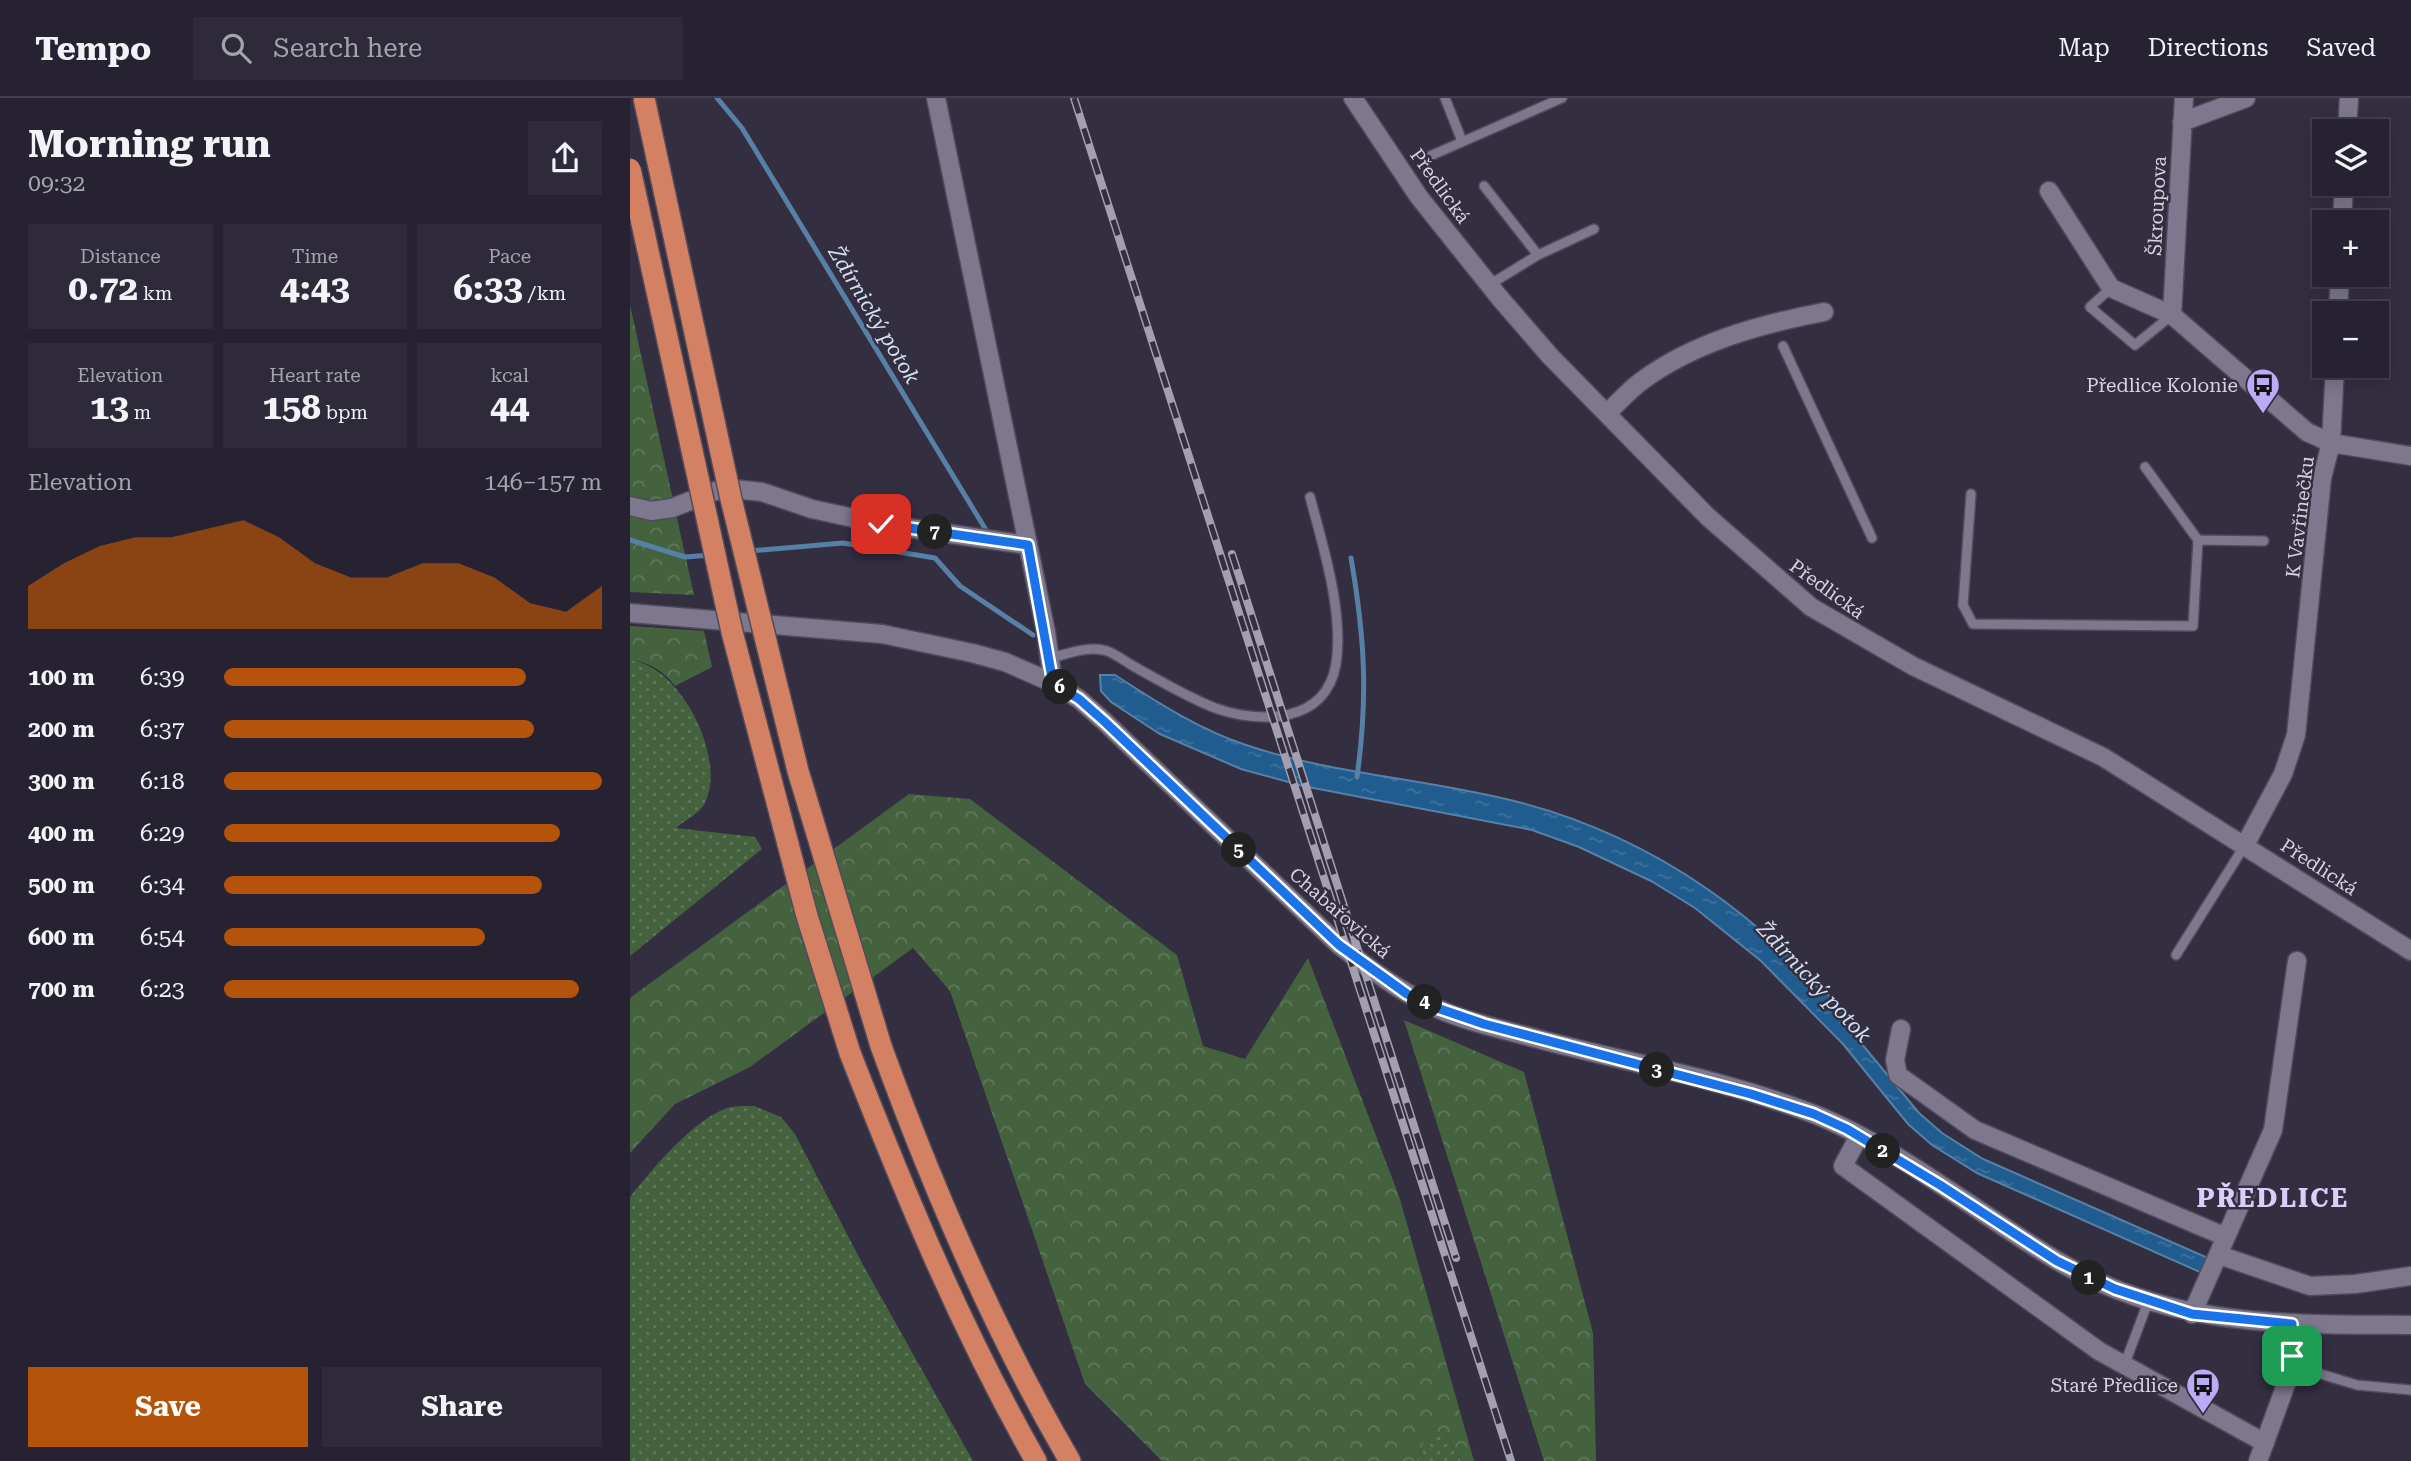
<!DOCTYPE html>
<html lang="en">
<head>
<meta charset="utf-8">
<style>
  :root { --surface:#272231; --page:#2f2a39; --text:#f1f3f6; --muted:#a4a4ab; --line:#433f4d; --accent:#b45309 }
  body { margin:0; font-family:"Roboto Serif",serif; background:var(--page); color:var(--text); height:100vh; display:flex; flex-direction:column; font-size:26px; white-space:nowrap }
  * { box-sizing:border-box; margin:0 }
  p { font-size:23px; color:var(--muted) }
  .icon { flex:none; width:38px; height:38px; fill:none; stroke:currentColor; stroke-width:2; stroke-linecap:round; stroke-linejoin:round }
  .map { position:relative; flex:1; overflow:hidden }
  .sheet { display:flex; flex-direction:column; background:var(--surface); width:630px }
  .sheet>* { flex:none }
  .fabs { position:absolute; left:1682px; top:21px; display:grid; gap:14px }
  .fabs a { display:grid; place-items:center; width:77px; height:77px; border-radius:0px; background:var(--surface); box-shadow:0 4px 18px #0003,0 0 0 2px var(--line); font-size:35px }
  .pin { position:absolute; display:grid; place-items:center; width:60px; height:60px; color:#fff; margin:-30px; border-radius:14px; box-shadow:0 4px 10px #0006 }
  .km { position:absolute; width:35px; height:35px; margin:-18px; border-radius:50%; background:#222; color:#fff; font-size:19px; line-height:35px; text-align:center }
  .round { display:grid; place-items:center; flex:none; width:74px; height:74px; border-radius:0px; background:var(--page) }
  .overview { display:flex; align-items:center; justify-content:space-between; height:119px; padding:0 28px }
  h1 { font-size:38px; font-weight:700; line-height:52px }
  .figures { display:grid; grid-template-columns:repeat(3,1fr); gap:10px; height:119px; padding:7px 28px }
  .figures div { display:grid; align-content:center; border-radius:0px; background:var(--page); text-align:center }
  .figures b { font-size:35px; font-weight:700 }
  .figures small { font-size:19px; font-weight:400 }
  .figures p { font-size:19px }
  .chart { height:196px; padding:14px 28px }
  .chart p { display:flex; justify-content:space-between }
  .chart svg { width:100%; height:126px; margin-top:7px; fill:var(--accent); opacity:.7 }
  .action { display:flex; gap:14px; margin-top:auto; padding:14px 28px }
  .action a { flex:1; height:80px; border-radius:0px; background:var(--accent); color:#fff; font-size:28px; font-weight:700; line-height:80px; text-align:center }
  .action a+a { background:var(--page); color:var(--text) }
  ul { padding:0 28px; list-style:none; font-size:23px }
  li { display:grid; grid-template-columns:112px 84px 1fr; align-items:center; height:52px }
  li i { height:18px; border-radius:9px; background:var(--accent) }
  header { display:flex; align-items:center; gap:42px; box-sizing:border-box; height:98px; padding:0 35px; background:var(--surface); border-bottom:2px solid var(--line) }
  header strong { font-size:33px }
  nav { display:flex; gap:38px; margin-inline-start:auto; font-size:24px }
  .search { width:490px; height:63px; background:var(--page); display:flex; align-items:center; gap:18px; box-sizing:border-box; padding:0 24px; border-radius:0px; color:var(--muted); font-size:26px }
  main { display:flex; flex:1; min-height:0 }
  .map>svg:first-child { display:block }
  .green { fill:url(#green-dots) }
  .forest { fill:url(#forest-crowns) }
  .water { fill:url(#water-ripples); stroke:#5780a7; stroke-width:2 }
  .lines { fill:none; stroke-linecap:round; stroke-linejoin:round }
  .stream { stroke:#5780a7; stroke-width:5 }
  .lane-casing { stroke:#504b5b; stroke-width:12 }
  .street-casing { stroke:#504b5b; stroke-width:21 }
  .secondary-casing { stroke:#504b5b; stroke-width:21 }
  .highway-casing { stroke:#504b5b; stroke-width:24 }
  .lane { stroke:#7e788e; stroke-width:9 }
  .street { stroke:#7e788e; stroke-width:18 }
  .secondary { stroke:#7e788e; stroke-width:18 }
  .highway { stroke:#d48062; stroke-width:21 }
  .rail-casing { stroke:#a39fae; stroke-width:8 }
  .rail { stroke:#342e41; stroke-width:5; stroke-dasharray:16; stroke-linecap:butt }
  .highway-bridge-casing { stroke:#504b5b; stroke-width:24; stroke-linecap:butt }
  .highway-bridge { stroke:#d48062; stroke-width:21 }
  .route-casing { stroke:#fff; stroke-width:14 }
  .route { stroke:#1a73e8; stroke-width:9 }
  .labels { text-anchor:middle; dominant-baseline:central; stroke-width:5; stroke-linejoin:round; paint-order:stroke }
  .street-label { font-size:19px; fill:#d7d3e0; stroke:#342e41 }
  .poi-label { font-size:19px; fill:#d7d3e0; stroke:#342e41; text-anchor:end }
  .water-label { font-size:21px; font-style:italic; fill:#d3e2f1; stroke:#342e41 }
  .district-label { font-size:26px; font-weight:bold; letter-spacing:2px; fill:#d8cffb; stroke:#342e41 }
</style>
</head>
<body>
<header>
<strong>Tempo</strong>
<div class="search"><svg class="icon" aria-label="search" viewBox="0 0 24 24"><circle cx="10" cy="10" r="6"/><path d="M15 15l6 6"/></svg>Search here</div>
<nav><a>Map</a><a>Directions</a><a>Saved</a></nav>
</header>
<main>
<section class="sheet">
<div class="overview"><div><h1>Morning run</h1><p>09:32</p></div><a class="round"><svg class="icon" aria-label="share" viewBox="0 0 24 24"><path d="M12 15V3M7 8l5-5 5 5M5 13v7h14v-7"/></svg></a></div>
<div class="figures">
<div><p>Distance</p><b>0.72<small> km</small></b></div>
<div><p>Time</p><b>4:43</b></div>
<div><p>Pace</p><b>6:33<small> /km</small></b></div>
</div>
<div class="figures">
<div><p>Elevation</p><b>13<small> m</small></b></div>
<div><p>Heart rate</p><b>158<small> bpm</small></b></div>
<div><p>kcal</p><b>44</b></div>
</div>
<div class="chart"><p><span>Elevation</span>146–157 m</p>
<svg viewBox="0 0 160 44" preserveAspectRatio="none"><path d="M0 44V29L10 21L20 15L30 12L40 12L50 9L60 6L70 12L80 21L90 26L100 26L110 21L120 21L130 26L140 35L150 38L160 29V44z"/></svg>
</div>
<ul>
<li><b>100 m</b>6:39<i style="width:80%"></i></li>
<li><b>200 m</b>6:37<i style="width:82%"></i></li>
<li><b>300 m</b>6:18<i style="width:100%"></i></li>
<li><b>400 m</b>6:29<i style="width:89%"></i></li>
<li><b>500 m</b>6:34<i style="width:84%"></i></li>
<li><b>600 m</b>6:54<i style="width:69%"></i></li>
<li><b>700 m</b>6:23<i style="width:94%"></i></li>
</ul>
<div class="action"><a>Save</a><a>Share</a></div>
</section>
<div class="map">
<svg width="1781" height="1363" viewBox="0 0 1781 1363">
  <defs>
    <pattern id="green-dots" width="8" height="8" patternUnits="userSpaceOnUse" patternTransform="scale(1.75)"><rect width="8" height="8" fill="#45623f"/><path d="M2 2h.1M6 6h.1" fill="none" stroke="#5f785a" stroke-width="1.8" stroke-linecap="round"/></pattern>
    <pattern id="forest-crowns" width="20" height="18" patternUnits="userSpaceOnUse" patternTransform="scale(1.75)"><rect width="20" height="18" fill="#45623f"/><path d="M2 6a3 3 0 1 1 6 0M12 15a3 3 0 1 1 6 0" fill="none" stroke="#5f785a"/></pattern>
    <pattern id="water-ripples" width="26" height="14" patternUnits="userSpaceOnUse" patternTransform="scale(1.75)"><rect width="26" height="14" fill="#205c8e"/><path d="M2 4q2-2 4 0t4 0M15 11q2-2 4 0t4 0" fill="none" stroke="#40729e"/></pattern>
  </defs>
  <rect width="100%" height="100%" fill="#342e41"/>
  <path class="green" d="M0 562C51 568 97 660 75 705 69 716 55 722 46 730L125 739 132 751 0 858Z
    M124 1008 151 1019 165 1036 232 1165 343 1363H0V1099C23 1070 62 1023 97 1010 104 1008 115 1008 124 1008Z
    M813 1332 831 1363H787L794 1344Z"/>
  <path class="forest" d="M0 207 64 497 0 494Z
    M0 528 74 533 82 569 45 588C34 573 19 564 0 562Z
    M279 696 340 701 547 857 573 948 615 961 678 860 769 1098 844 1363H831L813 1332 794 1344 787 1363H532L455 1286 320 893 283 850 120 969 45 1006 0 1055V900Z
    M774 922 894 974 963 1235 966 1363H914Z"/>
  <path class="water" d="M470 577H485C527 604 568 631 616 647 705 677 801 681 892 705 1030 742 1134 821 1226 928L1221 933 1289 1015 1312 1035 1353 1061 1578 1160 1572 1175 1347 1075 1302 1047 1278 1026 1213 946 1131 863 1065 810 1021 783 949 749 902 732 673 688 611 671 530 636 481 604 471 593Z"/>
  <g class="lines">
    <path class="stream" d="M87 0 112 30 359 437
      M0 442 55 459 81 457
      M119 453 213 445 305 460 330 488 403 537
      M721 460C735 541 738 599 727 679"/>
    <g class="lane-casing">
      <path id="lane" d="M815 0 832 43
        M800 58 932 0
        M854 88 908 157 859 187
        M908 157 964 131
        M1481 190 1460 209 1505 247 1542 217
        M1153 248 1242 440
        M1515 369 1568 442 1634 443
        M1341 396 1333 507 1343 526 1563 528 1568 442
        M420 560C438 556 458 547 477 553 486 556 496 564 505 569 530 583 557 599 585 610 630 626 696 626 706 566 714 515 693 448 680 399
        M1546 857 1615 747
        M1661 1267 1727 1287 1781 1292
        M1494 1268 1518 1204"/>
    </g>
    <g class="street-casing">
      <path id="street" d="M723 0 789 99 869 199 920 258 1078 419 1181 509 1283 568 1473 659 1781 853
        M1552 24 1616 0
        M1717 33 1719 0
        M1419 93 1481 190 1542 217 1677 334 1701 345 1781 358
        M1712 124 1714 86
        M1708 215 1710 177
        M1542 217 1554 0
        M977 315C989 304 1000 291 1013 282 1065 244 1131 226 1194 214
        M0 408 21 413 42 410 93 390 132 394 182 411 251 426 398 447
        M1615 747 1653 676 1666 637 1692 380 1701 345 1705 268
        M1271 931 1265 962 1268 977 1345 1032 1596 1139
        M1229 1038 1213 1068 1469 1253 1635 1345
        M1589 1157 1680 1188 1725 1186 1781 1178
        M1562 1216 1643 1032 1667 863
        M1628 1363 1659 1278 1662 1226"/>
    </g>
    <g class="secondary-casing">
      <path id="secondary" d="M306 0 416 534 423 585
        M0 515 252 536 342 555 375 564 423 585 449 601 475 624 709 847C740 871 770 894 806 910 840 925 876 932 912 942 1001 965 1095 982 1181 1015 1265 1047 1348 1116 1426 1162 1540 1230 1653 1226 1781 1227"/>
    </g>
    <g class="highway-casing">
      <path id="highway" d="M251 948C303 1091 363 1231 440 1363
        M220 955C276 1098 330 1229 406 1363"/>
    </g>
    <use href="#lane" class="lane"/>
    <use href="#street" class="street"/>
    <use href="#secondary" class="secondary"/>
    <use href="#highway" class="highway"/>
    <g class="rail-casing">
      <path id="rail" d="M444 0 881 1363
        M602 456 826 1160"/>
    </g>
    <use href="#rail" class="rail"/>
    <g class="highway-bridge-casing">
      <path id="highway-bridge" d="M14 0 101 401 168 673 251 948
        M0 71 102 534 177 818 220 955"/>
    </g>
    <use href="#highway-bridge" class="highway-bridge"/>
  </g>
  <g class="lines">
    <g class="route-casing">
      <path id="route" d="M251 426 398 447 423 585 449 601 475 624 709 847 777 896 807 910 854 926 1121 996 1184 1016 1217 1031 1310 1087 1427 1163 1485 1191 1562 1216 1662 1226V1258"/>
    </g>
    <use href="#route" class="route"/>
  </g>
  <defs>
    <g id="bus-pin" transform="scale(1.75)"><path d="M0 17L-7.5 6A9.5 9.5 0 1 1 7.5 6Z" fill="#bbaaf6" stroke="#342e41"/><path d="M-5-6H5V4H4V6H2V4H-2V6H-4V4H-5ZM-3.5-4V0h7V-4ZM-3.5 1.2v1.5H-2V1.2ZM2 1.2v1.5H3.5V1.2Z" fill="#111"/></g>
  </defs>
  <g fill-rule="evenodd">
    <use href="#bus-pin" x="1633" y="287"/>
    <use href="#bus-pin" x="1573" y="1287"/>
  </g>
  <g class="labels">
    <g class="street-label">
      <text transform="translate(810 88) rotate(54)">Předlická</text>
      <text transform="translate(1527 108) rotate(-87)">Škroupova</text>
      <text transform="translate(1670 419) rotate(-83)">K Vavřinečku</text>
      <text transform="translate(1197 491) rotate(36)">Předlická</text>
      <text transform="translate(1689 769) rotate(33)">Předlická</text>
      <text transform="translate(710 815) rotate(41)">Chabařovická</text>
    </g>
    <g class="poi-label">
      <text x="1608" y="287">Předlice Kolonie</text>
      <text x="1548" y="1287">Staré Předlice</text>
    </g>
    <g class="water-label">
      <text transform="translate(244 217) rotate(59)">Ždírnický potok</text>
      <text transform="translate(1184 884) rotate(47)">Ždírnický potok</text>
    </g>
    <g class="district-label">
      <text x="1643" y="1100">PŘEDLICE</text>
    </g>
  </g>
</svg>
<div class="fabs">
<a><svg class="icon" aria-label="layers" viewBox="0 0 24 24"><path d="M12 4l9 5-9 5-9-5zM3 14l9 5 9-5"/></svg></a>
<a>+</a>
<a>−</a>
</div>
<div class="pin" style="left:1662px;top:1258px;background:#1e9e55"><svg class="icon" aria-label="arrive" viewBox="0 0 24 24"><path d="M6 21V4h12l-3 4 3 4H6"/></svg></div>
<div class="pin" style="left:251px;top:426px;background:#d93025"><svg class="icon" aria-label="check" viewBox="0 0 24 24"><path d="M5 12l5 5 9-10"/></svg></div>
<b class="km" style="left:1459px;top:1180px">1</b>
<b class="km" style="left:1253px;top:1053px">2</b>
<b class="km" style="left:1027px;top:972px">3</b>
<b class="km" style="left:795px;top:904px">4</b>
<b class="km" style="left:609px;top:752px">5</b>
<b class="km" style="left:430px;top:589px">6</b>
<b class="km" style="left:305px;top:434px">7</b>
</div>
</main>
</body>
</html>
